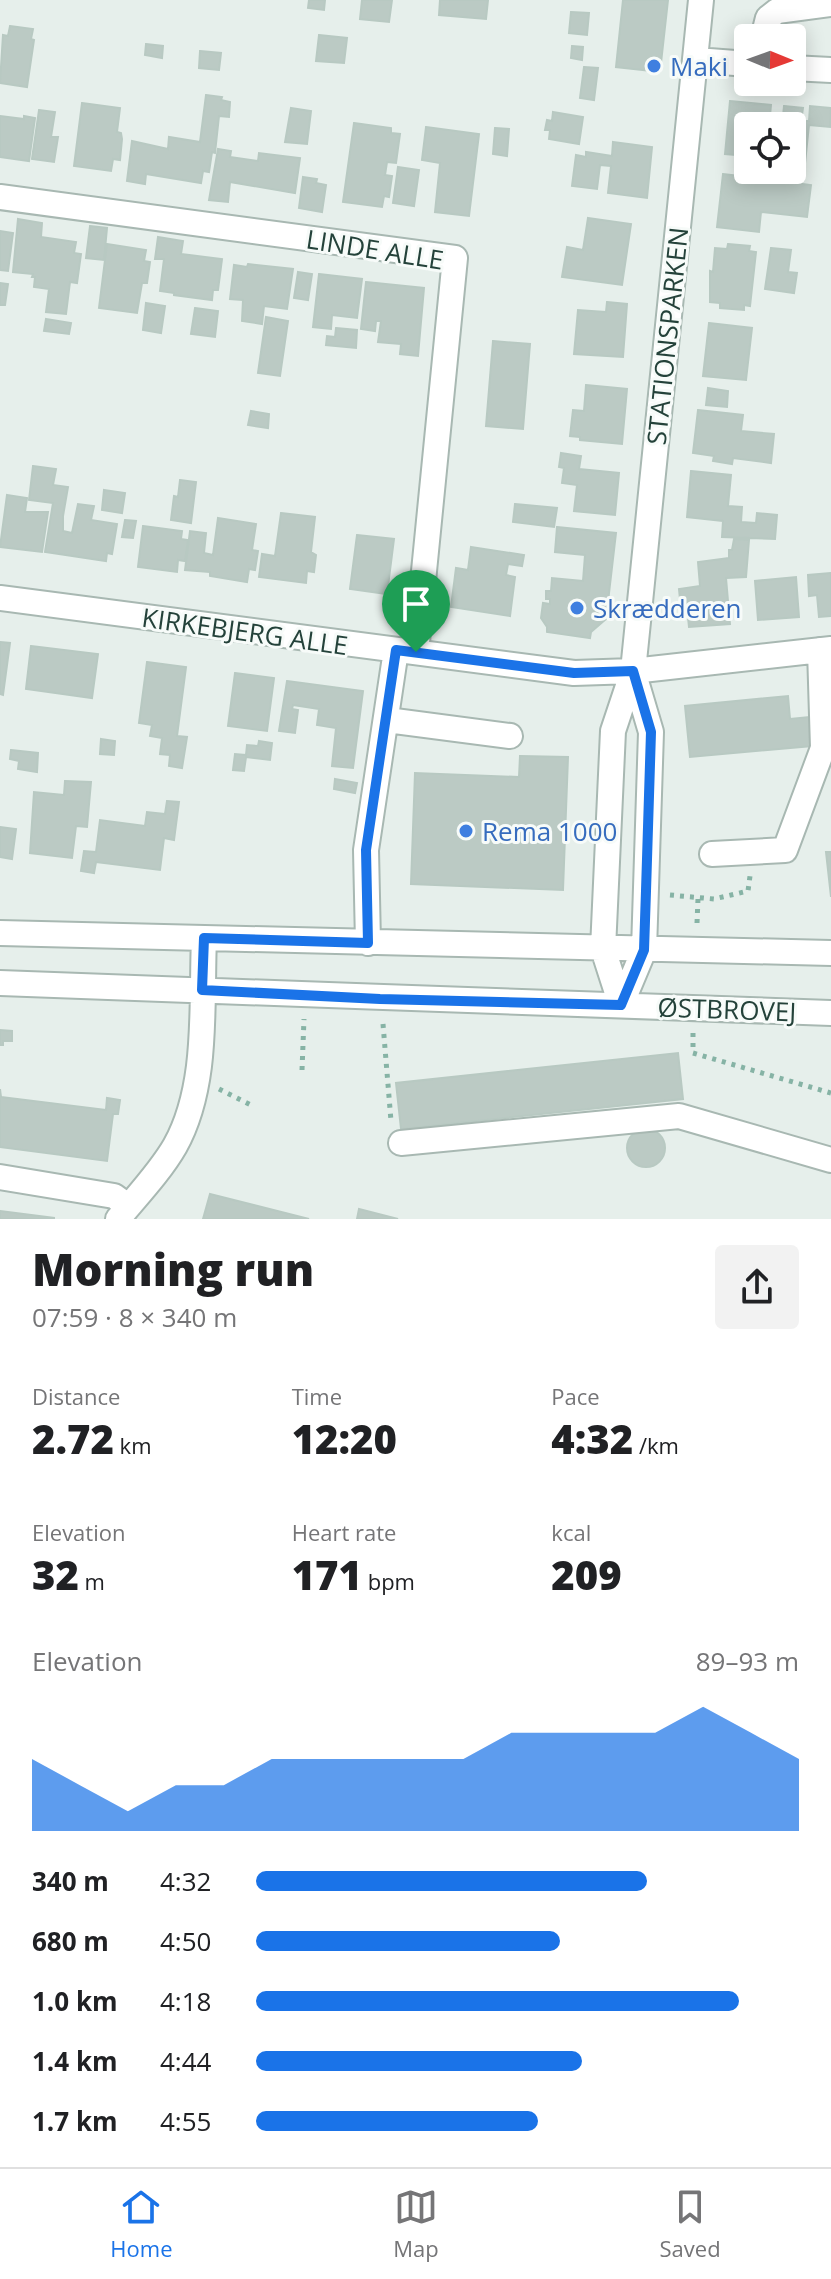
<!DOCTYPE html>
<html lang="en">
<head>
<meta charset="utf-8">
<style>
  :root { --surface:#fff; --page:#f2f2f2; --text:#202124; --muted:#757577; --line:#e0e0e0; --accent:#1a73e8 }
  body { margin:0; font-family:"Open Sans",sans-serif; background:var(--page); color:var(--text); height:100vh; display:flex; flex-direction:column; font-size:30px; white-space:nowrap }
  * { box-sizing:border-box; margin:0 }
  p { font-size:26px; color:var(--muted) }
  .icon { flex:none; width:44px; height:44px; fill:none; stroke:currentColor; stroke-width:2; stroke-linecap:round; stroke-linejoin:round }
  .map { position:relative; height:1219px; overflow:hidden }
  .details { display:flex; flex-direction:column; background:var(--surface); flex:1 }
  .details>* { flex:none }
  .needle { width:52px; rotate:91deg }
  .buttons { position:absolute; left:734px; top:24px; display:grid; gap:16px }
  .buttons a { display:grid; place-items:center; width:72px; height:72px; border-radius:8px; background:var(--surface); box-shadow:0 4px 20px #0003; font-size:40px }
  .pin { position:absolute; display:grid; place-items:center; width:68px; height:68px; color:#fff; margin:-82px -34px; border-radius:50% 50% 50% 0; rotate:-45deg; box-shadow:0 0 8px #0007 }
  .pin .icon { rotate:45deg }
  .round { display:grid; place-items:center; flex:none; width:84px; height:84px; border-radius:8px; background:var(--page) }
  .summary { display:flex; align-items:center; justify-content:space-between; height:136px; padding:0 32px }
  h1 { font-size:44px; font-weight:800; line-height:60px }
  .metrics { display:grid; grid-template-columns:repeat(3,1fr); gap:12px; height:136px; padding:8px 32px }
  .metrics div { display:grid; align-content:center }
  .metrics b { font-size:40px; font-weight:800 }
  .metrics small { font-size:22px; font-weight:400 }
  .metrics p { font-size:22px }
  .chart { height:224px; padding:16px 32px }
  .chart p { display:flex; justify-content:space-between }
  .chart svg { width:100%; height:144px; margin-top:8px; fill:var(--accent); opacity:.7 }
  ul { padding:0 32px; list-style:none; font-size:26px }
  li { display:grid; grid-template-columns:128px 96px 1fr; align-items:center; height:60px }
  li i { height:20px; border-radius:10px; background:var(--accent) }
  .menu { display:flex; justify-content:space-around; align-items:center; height:112px; border-top:2px solid var(--line); background:var(--surface); font-size:22px; color:var(--muted) }
  .menu a { display:grid; justify-items:center; gap:4px }
  .menu .on { color:var(--accent) }
  .map>svg:first-child { display:block }
  .building { fill:#bbcac4; stroke:#b8c9c2; stroke-width:2 }
  .lines { fill:none; stroke-linecap:round; stroke-linejoin:round }
  .minor-casing { stroke:#a8b8b2; stroke-width:28 }
  .path { stroke:#86b3a5; stroke-width:5; stroke-dasharray:4 6; stroke-linecap:butt }
  .minor { stroke:#fff; stroke-width:24 }
  .route-casing { stroke:#fff; stroke-width:16 }
  .route { stroke:#1a73e8; stroke-width:10 }
  .shop-dot { fill:#3f7fe0; stroke:#f7fbf9; stroke-width:3 }
  .labels { text-anchor:middle; dominant-baseline:central; stroke-width:6; stroke-linejoin:round; paint-order:stroke }
  .shop-label { font-size:26px; fill:#366cbe; stroke:#f7fbf9; text-anchor:start }
  .street-label { font-size:26px; fill:#24423a; stroke:#f7fbf9 }
</style>
</head>
<body>
<div class="map">
<svg width="831" height="1219" viewBox="0 0 831 1219">
  <rect width="100%" height="100%" fill="#e6efeb"/>
  <path class="building" d="M309 0H325L324 10 308 8Z
    M362 0H392L389 22 360 19Z
    M440 0H488L486 19 439 15Z
    M623 0H668L660 72 616 67Z
    M571 12 589 13 587 35 569 33Z
    M10 26 33 29 31 39 34 40 27 87 0 83 3 35 8 36Z
    M319 35 347 38 344 63 316 61Z
    M146 44 163 46 162 58 145 55Z
    M572 46 583 47 582 60 571 58Z
    M200 51 221 53 219 70 199 68Z
    M584 67 598 68 594 100 580 98Z
    M206 95 222 97 221 100 230 102 229 117 219 116 215 153 212 152 209 172 203 171 201 183 146 174 145 184 127 181 132 141 168 149 169 137 200 142Z
    M730 101 771 105 769 126H748V156L725 154Z
    M82 103 120 108 117 132 121 133 122 139 120 160 113 159 111 171 74 166Z
    M784 106 803 108 801 121H809L810 106 831 108 830 127 809 125 804 173 778 170H792V126H782Z
    M291 108 311 111 307 144 285 142Z
    M39 110 55 112 51 137H58L54 162 32 159Z
    M553 112 583 117 579 144 549 139 550 130H545L547 120 552 121Z
    M0 116 24 119V116L35 118 29 161 0 157Z
    M354 123 391 128V133L400 134 396 163 387 162 385 175 392 176 389 197 384 196 382 207 343 202Z
    M426 127 479 134 469 216 435 212 440 163 422 160Z
    M495 128 509 129 507 156 493 154Z
    M613 142 652 147 647 198 608 193 611 166 600 165 597 189 572 186 576 155 586 157V152L612 156Z
    M218 149 231 151 230 157 258 161 259 153 300 158 295 193 230 182 228 202 209 200Z
    M398 167 419 170 414 206 393 203Z
    M723 174 811 185 807 217 761 212 759 232 717 227Z
    M303 177 317 179 316 183 326 185 322 212 299 208Z
    M588 218 631 224 622 285 562 277 567 247 583 250Z
    M18 219 42 223 41 237 76 242 74 253 81 254 77 283 70 282 66 314 46 312 49 289 34 287 35 277H32L33 274 13 272Z
    M90 226 107 228 104 260 86 258Z
    M0 231 13 233 8 271 0 270Z
    M158 237 183 241 181 254 222 259 218 290H213L212 300 174 295V293L160 291 164 259H155Z
    M107 244 146 250 144 261 150 262 147 283H142L137 313 99 308Z
    M728 244 750 246 749 251 756 252 750 306 744 305V310L720 308V303L710 302V271L713 272 715 248 727 249Z
    M771 248 791 250 788 272 797 273 794 293 765 289Z
    M248 264 293 269 287 309 264 306 262 324 242 321 243 300 230 299 234 265 247 267Z
    M298 272 312 274 308 300 294 298Z
    M319 274 362 279 357 318 332 315 331 329 313 327Z
    M366 282 424 288 418 356 400 354 401 344 378 342 381 321H376L375 331 361 329Z
    M0 283 8 284 5 305H0Z
    M607 302 627 304 623 357 574 354 578 310 606 312Z
    M146 303 165 306 161 333 143 330Z
    M195 308 218 311 215 337 191 334Z
    M266 317 288 321 280 376 258 373Z
    M46 319 71 323 69 334 44 331Z
    M709 323 752 328 746 380 703 376Z
    M336 328 357 330 356 348 326 345 327 336 335 337Z
    M493 341 530 344 523 429 486 426Z
    M586 385 627 389 622 444 580 440V437L570 436 573 410 584 411Z
    M708 388 728 391 727 407 706 405Z
    M698 410 743 415 741 431 774 434 771 463 733 458 732 464 713 461 714 456 693 453Z
    M251 411 269 414 268 428 248 425Z
    M561 453 581 456 579 469 619 473 615 515 574 511 577 485 562 483 564 468 559 467Z
    M33 466 56 469 53 485 68 487 63 516V531L72 533 78 504 94 506 91 520 117 524 112 554 107 553 106 561 45 552 53 503 29 500Z
    M691 471 731 475 728 506 742 507 741 522 756 523 757 513 777 515 775 539 722 537 723 521 687 517Z
    M180 480 196 482 191 523 171 520 174 496 178 497Z
    M104 490 125 493 122 513 102 510Z
    M7 495 27 498 25 512H48L42 552 0 547Z
    M515 504 557 508 554 527 513 522Z
    M281 513 315 517 311 552 316 555 314 572 307 571 306 583 259 577 262 554 275 556Z
    M218 518 256 524 252 550 258 551 255 570 249 569 247 582 210 576V572L185 570 190 531 206 533 204 553 213 555Z
    M125 520 136 521 133 538 122 537Z
    M143 526 182 531 181 539 188 540 185 561 178 560 177 572 138 567Z
    M557 527 616 533 606 619 591 632 590 638 547 632V627L541 618 543 603 550 604V599H546V591H551L552 578 583 581 585 555 555 552Z
    M357 535 394 539 387 594 350 589Z
    M734 539 749 540 746 577 726 578 730 624 689 627 687 608 681 609 679 589 700 586 698 562 729 558V550H732Z
    M471 547 524 555 522 566 508 564 506 575 515 577 510 616 451 607 456 568 468 570Z
    M831 573V616L819 617 817 595 809 596 808 575Z
    M796 577 799 617 758 620 755 581Z
    M0 642 10 643 3 695 0 694Z
    M31 646 98 654 92 698 26 689Z
    M147 662 186 667 177 736 187 737 182 768 169 766 170 755 160 754 162 738 150 736 152 725 139 723Z
    M235 673 274 678 267 731 228 726Z
    M287 681 363 691 353 768 332 766 336 728 317 725 319 709 293 705 292 709 298 710 295 733 279 731Z
    M788 696 790 719 809 717 812 746 690 757 685 706Z
    M101 739 115 741 114 755 100 754Z
    M259 741 272 743 270 760 246 757 244 771 233 770 235 754 246 755 247 745 258 746Z
    M11 750 38 753 37 772 18 769 19 761 10 759Z
    M520 756 568 757 563 890 411 884 415 773 519 777Z
    M335 779 357 783 355 793 334 789Z
    M65 781 91 782 87 827 76 826 72 858 30 853 34 792 64 795Z
    M167 801 179 802 174 840 164 838 160 870 96 862 94 873 81 871 84 851 96 852 100 820 145 826 147 812 165 814Z
    M0 827 16 829 12 859 0 857Z
    M826 852H831V897Z
    M0 1030 12 1031V1041H3V1045H0Z
    M678 1053 683 1099 401 1129 396 1083Z
    M0 1089 1 1097 106 1110 107 1098 120 1100 118 1114H113L107 1161 0 1147Z
    M627 1148a19 19 0 1 1 38 0a19 19 0 1 1-38 0Z
    M210 1194 309 1219H203Z
    M359 1209 398 1219H357Z
    M0 1211 54 1218V1219H0Z"/>
  <g class="lines">
    <g class="minor-casing">
      <path id="minor" d="M763 38 768 18 777 11 831 4
        M696 60 748 64
        M792 68 831 70
        M0 197 455 258 416 652
        M0 598 574 673 633 671 831 649
        M387 720 510 736
        M712 854 785 850 823 748 820 650
        M0 933 831 953
        M368 943 366 850 396 650
        M0 983C277 992 554 1005 831 1013
        M621 1005 603 949 613 731 633 671 701 0
        M621 1005 644 950 651 732 633 671
        M401 1143 679 1116 831 1160
        M0 1177 114 1196 128 1206
        M118 1219C137 1196 160 1172 175 1146 209 1085 201 1005 204 938"/>
    </g>
    <path class="path" d="M670 895 714 899 748 891 750 876
      M697 923 698 899
      M383 1024 391 1121
      M693 1033V1053L831 1093
      M302 1070 304 1019
      M219 1089 253 1106"/>
    <use href="#minor" class="minor"/>
  </g>
  <g class="lines">
    <g class="route-casing">
      <path id="route" d="M396 650 574 673 633 671 651 732 646 891 644 950 621 1005 380 999 202 990 204 938 368 943 366 850Z"/>
    </g>
    <use href="#route" class="route"/>
  </g>
  <g class="shop-dot">
    <circle cx="654" cy="66" r="8"/>
    <circle cx="577" cy="608" r="8"/>
    <circle cx="466" cy="831" r="8"/>
  </g>
  <g class="labels">
    <g class="shop-label">
      <text x="670" y="66">Maki</text>
      <text x="593" y="608">Skrædderen</text>
      <text x="482" y="831">Rema 1000</text>
    </g>
    <g class="street-label">
      <text transform="translate(375 249) rotate(9)">LINDE ALLE</text>
      <text transform="translate(667 336) rotate(-84)">STATIONSPARKEN</text>
      <text transform="translate(245 631) rotate(8)">KIRKEBJERG ALLE</text>
      <text transform="translate(727 1009) rotate(2)">ØSTBROVEJ</text>
    </g>
  </g>
</svg>
<div class="buttons">
<a><svg class="needle" viewBox="-14 -14 28 28"><path d="M0-13l5 13h-10z" fill="#e53935"/><path d="M0 13l5-13h-10z" fill="#757577"/></svg></a>
<a><svg class="icon" aria-label="locate" viewBox="0 0 24 24"><circle cx="12" cy="12" r="6"/><path d="M12 2v4M12 18v4M2 12h4M18 12h4"/></svg></a>
</div>
<div class="pin" style="left:416px;top:652px;background:#1e9e55"><svg class="icon" aria-label="arrive" viewBox="0 0 24 24"><path d="M6 21V4h12l-3 4 3 4H6"/></svg></div>
</div>
<section class="details">
<div class="summary"><div><h1>Morning run</h1><p>07:59 · 8 × 340 m</p></div><a class="round"><svg class="icon" aria-label="share" viewBox="0 0 24 24"><path d="M12 15V3M7 8l5-5 5 5M5 13v7h14v-7"/></svg></a></div>
<div class="metrics">
<div><p>Distance</p><b>2.72<small> km</small></b></div>
<div><p>Time</p><b>12:20</b></div>
<div><p>Pace</p><b>4:32<small> /km</small></b></div>
</div>
<div class="metrics">
<div><p>Elevation</p><b>32<small> m</small></b></div>
<div><p>Heart rate</p><b>171<small> bpm</small></b></div>
<div><p>kcal</p><b>209</b></div>
</div>
<div class="chart"><p><span>Elevation</span>89–93 m</p>
<svg viewBox="0 0 160 44" preserveAspectRatio="none"><path d="M0 44V22L10 30L20 38L30 30L40 30L50 22L60 22L70 22L80 22L90 22L100 14L110 14L120 14L130 14L140 6L150 14L160 22V44z"/></svg>
</div>
<ul>
<li><b>340 m</b>4:32<i style="width:72%"></i></li>
<li><b>680 m</b>4:50<i style="width:56%"></i></li>
<li><b>1.0 km</b>4:18<i style="width:89%"></i></li>
<li><b>1.4 km</b>4:44<i style="width:60%"></i></li>
<li><b>1.7 km</b>4:55<i style="width:52%"></i></li>
</ul>
</section>
<nav class="menu">
<a class="on"><svg class="icon" aria-label="home" viewBox="0 0 24 24"><path d="M3 11l9-7 9 7M6 9v11h12V9"/></svg>Home</a>
<a><svg class="icon" aria-label="map" viewBox="0 0 24 24"><path d="M3 6l6-2 6 2 6-2v14l-6 2-6-2-6 2zM9 4v14M15 6v14"/></svg>Map</a>
<a><svg class="icon" aria-label="saved" viewBox="0 0 24 24"><path d="M7 4h10v16l-5-4-5 4z"/></svg>Saved</a>
</nav>
</body>
</html>
